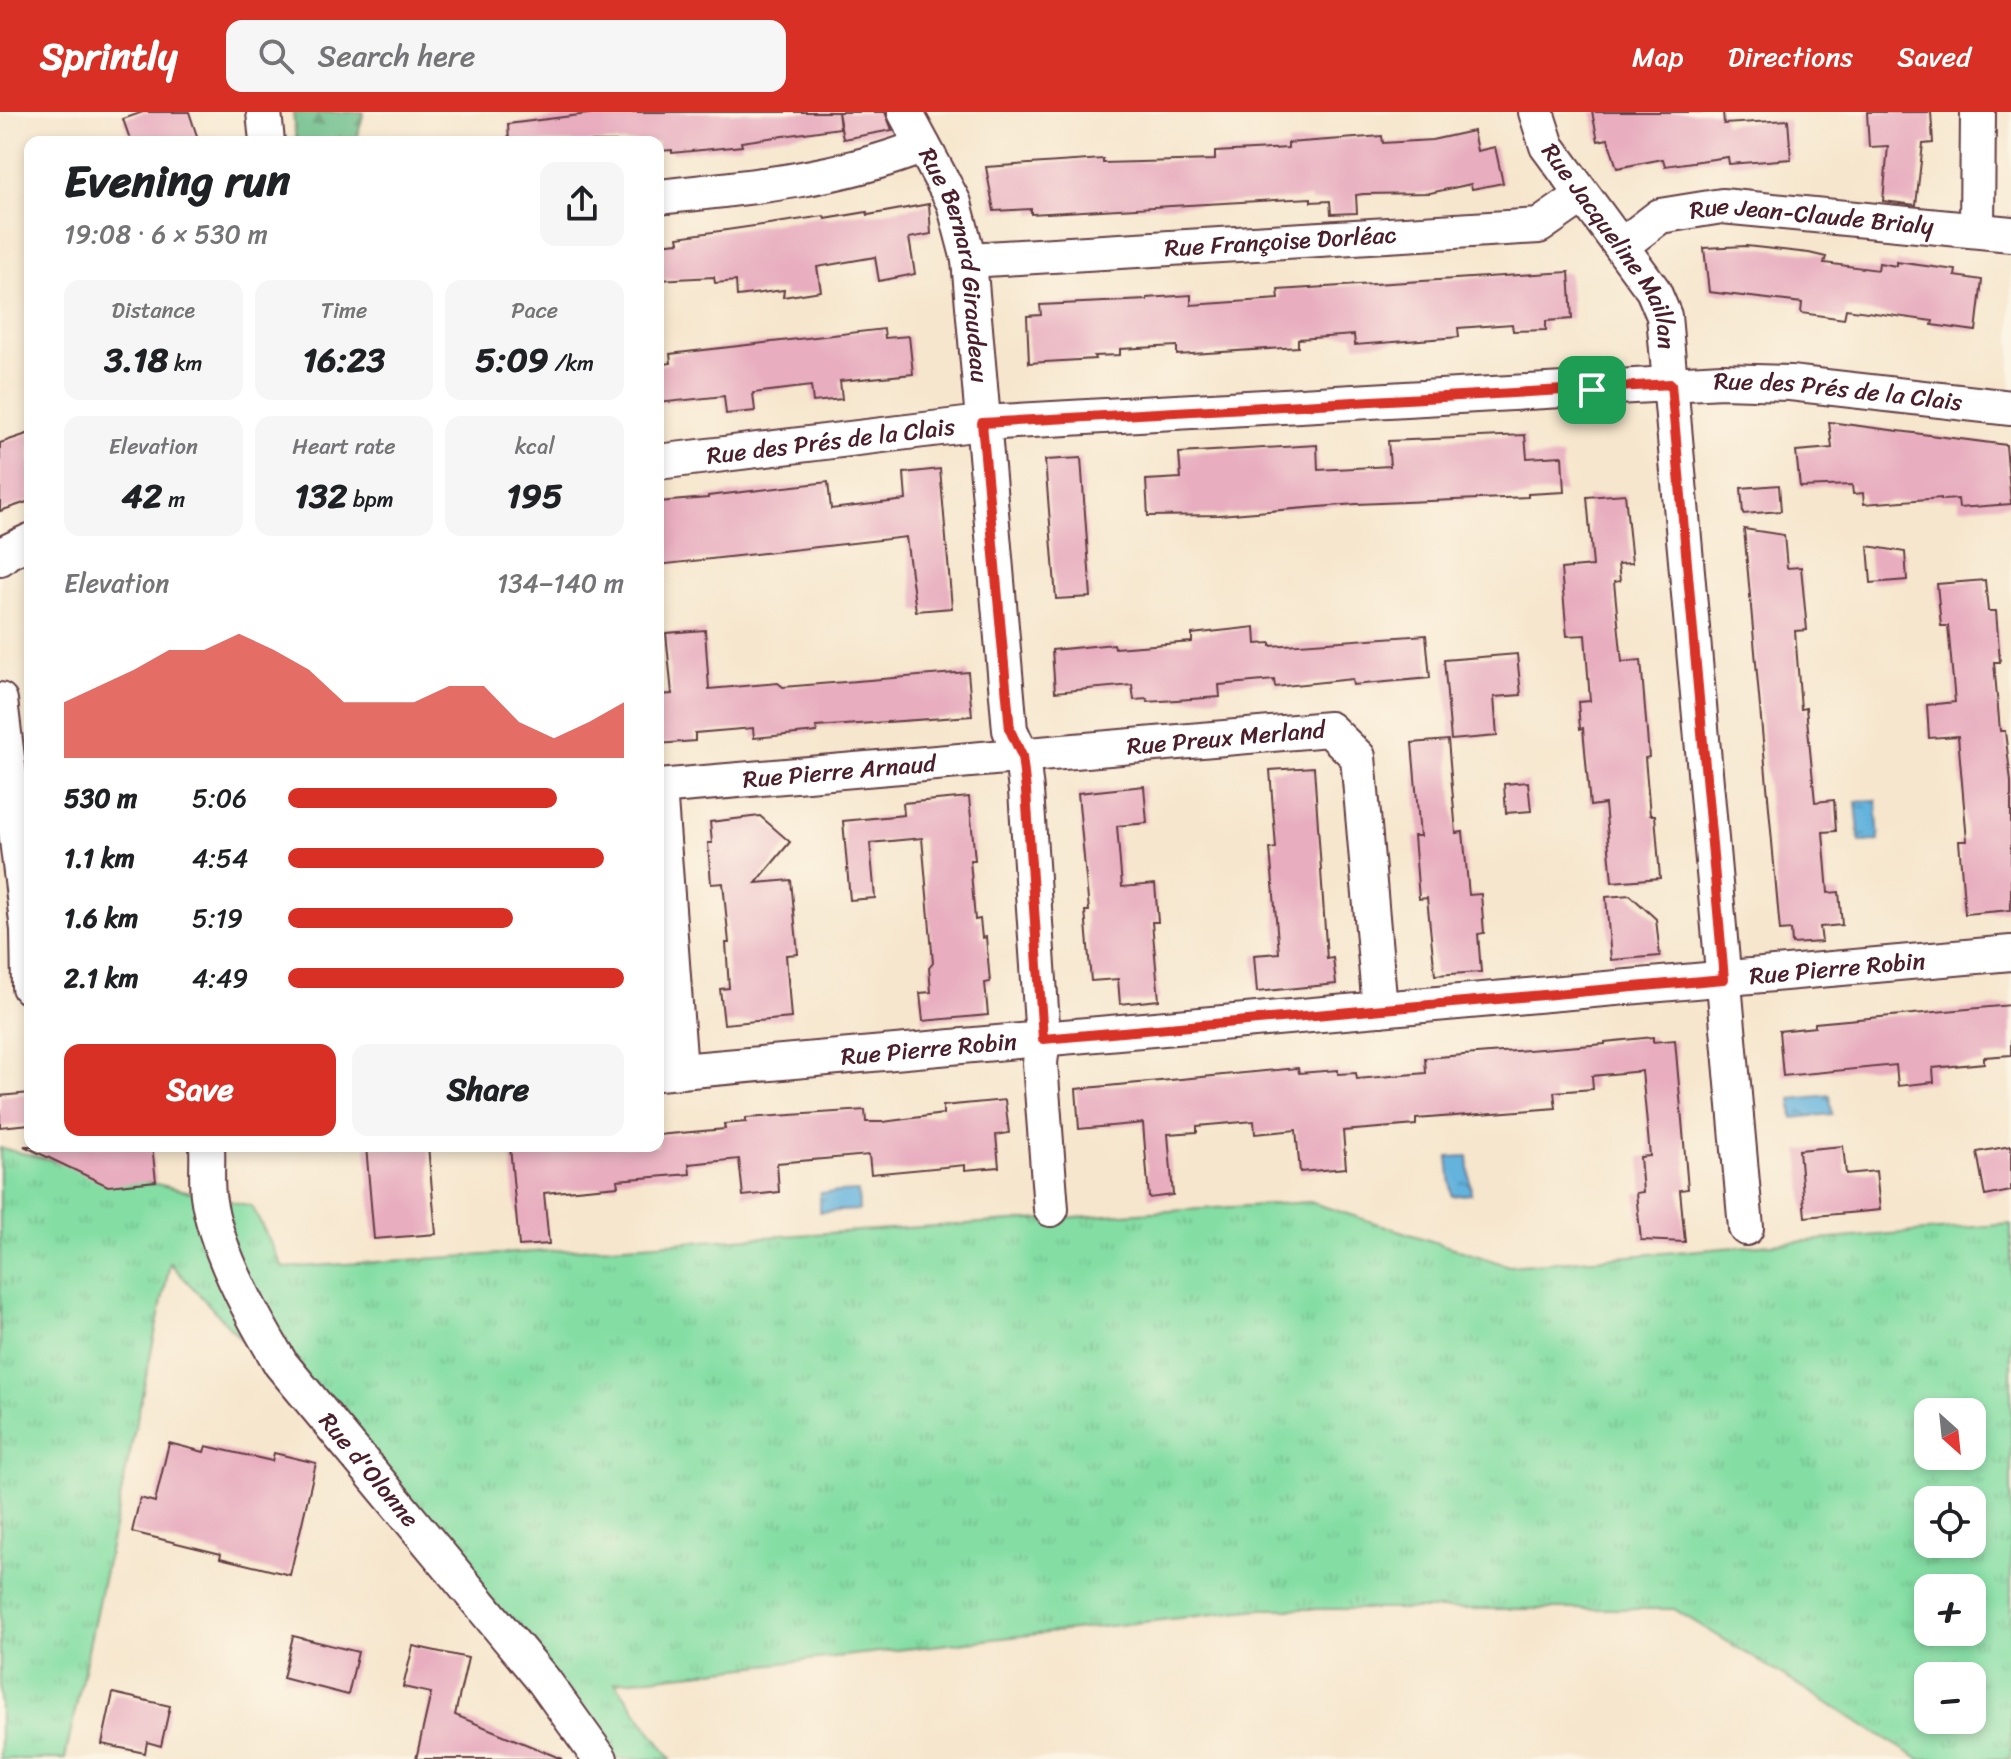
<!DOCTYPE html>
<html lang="en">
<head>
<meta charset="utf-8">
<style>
  :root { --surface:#fff; --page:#f6f6f6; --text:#202124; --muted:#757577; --accent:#d93025 }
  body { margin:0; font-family:Sriracha,sans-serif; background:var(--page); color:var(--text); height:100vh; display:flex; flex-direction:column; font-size:30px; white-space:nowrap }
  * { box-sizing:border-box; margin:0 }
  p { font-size:26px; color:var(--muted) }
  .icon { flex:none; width:44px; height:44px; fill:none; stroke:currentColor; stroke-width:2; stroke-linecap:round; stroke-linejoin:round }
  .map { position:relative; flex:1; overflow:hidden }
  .sheet { position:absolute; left:24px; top:24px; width:640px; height:1016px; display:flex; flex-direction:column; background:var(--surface); border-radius:16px; box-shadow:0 4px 12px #0003 }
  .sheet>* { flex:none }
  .needle { width:52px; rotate:153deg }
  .buttons { position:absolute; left:1914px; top:1286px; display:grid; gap:16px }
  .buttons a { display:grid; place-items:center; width:72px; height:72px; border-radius:16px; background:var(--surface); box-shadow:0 4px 12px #0003; font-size:40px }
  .pin { position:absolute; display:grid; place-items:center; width:68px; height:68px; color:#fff; margin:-34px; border-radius:16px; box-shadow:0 4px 12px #0006 }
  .round { display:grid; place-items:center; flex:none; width:84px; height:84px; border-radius:16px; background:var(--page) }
  .headline { display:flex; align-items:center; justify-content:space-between; height:136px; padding:0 40px }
  h1 { font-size:44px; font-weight:800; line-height:60px }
  .metrics { display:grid; grid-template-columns:repeat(3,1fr); gap:12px; height:136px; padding:8px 40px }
  .metrics div { display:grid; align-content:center; border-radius:16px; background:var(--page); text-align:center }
  .metrics b { font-size:34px; font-weight:800 }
  .metrics small { font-size:22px; font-weight:400 }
  .metrics p { font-size:22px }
  .chart { height:224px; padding:16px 40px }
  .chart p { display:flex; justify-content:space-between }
  .chart svg { width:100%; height:144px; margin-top:8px; fill:var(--accent); opacity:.7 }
  .button { display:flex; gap:16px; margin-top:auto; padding:16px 40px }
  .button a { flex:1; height:92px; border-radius:16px; background:var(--accent); color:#fff; font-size:32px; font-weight:800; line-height:92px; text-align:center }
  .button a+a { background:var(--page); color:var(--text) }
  ul { padding:0 40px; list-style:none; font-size:26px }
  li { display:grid; grid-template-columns:128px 96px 1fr; align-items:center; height:60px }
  li i { height:20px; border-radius:10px; background:var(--accent) }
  header { display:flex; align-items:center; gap:48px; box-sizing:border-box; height:112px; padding:0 40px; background:var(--accent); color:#fff }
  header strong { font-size:38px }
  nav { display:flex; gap:44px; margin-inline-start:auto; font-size:28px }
  .search { width:560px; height:72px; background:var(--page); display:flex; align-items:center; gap:20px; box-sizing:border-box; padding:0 28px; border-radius:16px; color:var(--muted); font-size:30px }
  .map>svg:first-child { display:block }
  .grass { fill:url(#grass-tufts); stroke:#677e68; stroke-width:2; fill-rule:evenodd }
  .forest { fill:url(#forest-firs); stroke:#5a6e5a; stroke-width:2 }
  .water { fill:url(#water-ripples); stroke:#566984; stroke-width:2 }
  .building { fill:#e8adbf }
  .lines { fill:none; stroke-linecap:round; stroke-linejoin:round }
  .minor-casing { stroke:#643d43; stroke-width:38 }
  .minor { stroke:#fff; stroke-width:34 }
  .route-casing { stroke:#fff; stroke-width:16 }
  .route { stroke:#d93025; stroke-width:10 }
  .labels { text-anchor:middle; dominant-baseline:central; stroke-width:6; stroke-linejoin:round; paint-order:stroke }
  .street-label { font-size:24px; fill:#4a1f2b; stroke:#fcf5e5 }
</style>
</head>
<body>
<header>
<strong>Sprintly</strong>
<div class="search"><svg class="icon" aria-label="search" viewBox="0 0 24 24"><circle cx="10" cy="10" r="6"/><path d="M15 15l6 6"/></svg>Search here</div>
<nav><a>Map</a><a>Directions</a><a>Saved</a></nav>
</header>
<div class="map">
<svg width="2011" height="1647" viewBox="0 0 2011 1647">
  <defs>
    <pattern id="grass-tufts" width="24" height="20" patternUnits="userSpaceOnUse" patternTransform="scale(2)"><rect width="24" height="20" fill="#84dea4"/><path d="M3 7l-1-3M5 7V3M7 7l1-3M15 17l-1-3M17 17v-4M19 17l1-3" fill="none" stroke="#74be8d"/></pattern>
    <pattern id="forest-firs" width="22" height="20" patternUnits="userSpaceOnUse" patternTransform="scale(2)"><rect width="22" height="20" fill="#6bbd8a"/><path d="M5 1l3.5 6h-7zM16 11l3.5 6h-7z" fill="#5a9971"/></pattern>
    <pattern id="water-ripples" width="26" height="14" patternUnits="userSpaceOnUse" patternTransform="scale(2)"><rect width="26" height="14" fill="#63b3dd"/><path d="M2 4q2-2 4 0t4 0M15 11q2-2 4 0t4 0" fill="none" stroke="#5491b3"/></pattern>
  </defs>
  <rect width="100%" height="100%" fill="#fcf5e5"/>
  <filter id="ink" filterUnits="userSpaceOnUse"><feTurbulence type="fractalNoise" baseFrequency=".0125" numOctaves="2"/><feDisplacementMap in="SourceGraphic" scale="16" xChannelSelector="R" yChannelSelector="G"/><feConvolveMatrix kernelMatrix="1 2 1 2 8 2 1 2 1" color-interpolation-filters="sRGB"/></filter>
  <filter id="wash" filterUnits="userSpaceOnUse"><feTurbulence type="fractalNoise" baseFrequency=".006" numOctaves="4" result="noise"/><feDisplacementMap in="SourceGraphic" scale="32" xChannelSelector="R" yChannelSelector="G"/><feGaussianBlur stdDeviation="1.8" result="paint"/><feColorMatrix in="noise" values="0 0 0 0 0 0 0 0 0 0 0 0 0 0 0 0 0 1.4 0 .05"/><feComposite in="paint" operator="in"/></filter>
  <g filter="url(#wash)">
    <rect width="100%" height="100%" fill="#f6e6cd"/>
    <path class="grass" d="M0 1036 252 1094 283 1156 1310 1090 1509 1154 2011 1112V1647H1919L1674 1497H1259L615 1570 671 1647H605L581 1593 170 1151 65 1647H0ZM1928 1300H1972V1344H1928ZM1928 1388H1972V1432H1928ZM1928 1476H1972V1520H1928ZM1928 1564H1972V1608H1928Z"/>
    <path class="forest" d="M293 0H364L356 30H296Z"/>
    <path class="water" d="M1876 688 1879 729 1860 730 1856 690Z
      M1830 983 1832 1002 1793 1006 1791 987Z
      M1468 1044 1471 1082 1452 1084 1448 1045Z
      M858 1079 859 1098 820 1100V1081Z"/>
    <g id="blocks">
      <path class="building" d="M143 0H189L199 30H131L123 7Z
        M604 0H885L892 18 843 27 838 0 840 16 741 30 742 34 672 41V38L658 39V30H509L508 12Z
        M1592 0H1723L1724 12 1788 8 1791 47 1729 52 1728 45 1665 54 1663 47 1617 56 1608 27 1598 29Z
        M1867 0H1931L1933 31 1923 32 1916 93 1883 89 1888 34 1869 35Z
        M1473 19 1477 39 1495 35 1503 71 1472 77 1471 72 1430 81 1363 82 1356 83 1357 101 1331 102 1330 89 1311 90V86L1031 102V97L994 99 986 55 1103 47V51L1215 48V40L1288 36V31L1382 24 1383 31 1432 28Z
        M929 92 931 122 909 126 915 162 879 169 875 145 817 155 821 179 783 185 784 178 737 184 736 169 715 171 714 165 658 168V132L679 130 678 125 824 104 825 107 867 100 868 103Z
        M1746 134 1809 141 1826 145 1824 151 1878 158 1879 151 1896 154V150L1956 158 1955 164 1982 168 1976 219 1932 213 1933 209 1846 197 1844 207 1801 201 1802 191 1709 180 1704 136Z
        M1569 160 1572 207 1546 209V218L1513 219 1512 212 1458 216 1459 225 1355 233 1354 223 1298 227V235L1177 243V234L1120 237V243L1094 244 1095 247 1029 251 1027 204 1041 203 1040 193 1147 188V186L1191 183V193L1279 187 1278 178Z
        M884 217 885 226 909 224 913 262 840 269 842 287 813 290 811 274 753 281 755 299 726 302 724 284 658 291V253L671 251 670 242Z
        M1829 310 2006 333 2011 392 1959 396 1958 387 1941 388V386L1864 392 1863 381 1853 382 1852 373 1800 375 1796 339 1832 336Z
        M30 321V389L0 399V331Z
        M1525 323 1527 346 1562 344 1564 380 1528 382V385L1356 392 1219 403 1148 404 1146 368 1181 366 1179 341 1317 333 1318 358 1390 354 1388 329Z
        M1081 346 1091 485 1056 487 1045 348Z
        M940 357 952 496 916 499 906 425 658 453V390L708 386V384L828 370 831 397 906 388 904 361Z
        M1779 373 1781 399 1743 402 1741 376Z
        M1625 382 1632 451 1618 452 1620 469 1614 470 1622 550 1641 548 1649 645 1645 646 1650 703H1655L1660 766 1612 770 1605 692 1590 694 1583 616 1580 617 1578 590 1590 589 1585 523 1567 524 1561 457 1593 454 1587 385Z
        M1744 417 1784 423 1787 456 1801 455 1807 518 1795 519 1801 597 1806 596 1815 690 1834 688 1836 719 1823 720 1828 781 1839 780 1842 813 1820 815 1822 830 1792 832 1791 818 1780 819Z
        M1868 434 1905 440 1907 468 1871 471Z
        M1985 468 1988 499H1996L2000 550H1994L2000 619H2005L2011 670V798L1965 802 1959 729H1967L1958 624 1929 626 1927 593 1955 590 1948 514H1941L1937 472Z
        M1255 515 1256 532 1271 531V534L1426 523 1430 566 1353 573 1352 567 1275 575 1274 568 1219 573 1220 585 1147 590V587L1134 588 1132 573 1055 580 1052 538 1114 532 1115 536 1192 530V522Z
        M705 518 709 577 778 571 783 575 968 560 972 604 816 615 817 620 754 626 753 616 695 621V629L658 632V583L672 582 666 521Z
        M1517 542 1521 583 1494 585 1497 624 1451 628 1444 548Z
        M1448 628 1456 721 1463 720 1469 783 1481 782 1484 821 1478 822 1481 860 1435 863 1427 786 1419 787 1414 724H1420L1412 631Z
        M1314 655 1327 847 1333 846 1336 872 1257 880 1254 843 1279 841 1270 737 1276 736 1270 658Z
        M1528 670 1531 699 1506 701 1504 672Z
        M1144 674 1147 711 1117 714 1122 775 1155 772 1158 810H1152L1159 888 1120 892 1118 867 1091 869 1085 799H1089L1078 681Z
        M969 685 975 748H970L975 808 980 807 982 826 986 825 990 870 985 871 988 903 923 909 920 881 931 880 929 856 933 851 922 726 870 731 875 786 850 788 843 709 904 703 903 691Z
        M760 704 790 730 756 771 791 768 798 842 786 843 791 906 724 912 720 877 729 876 726 831H729L723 771 711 772 708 731H712L710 710Z
        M1630 783 1656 807 1660 844 1611 848 1606 785Z
        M2011 893V943L1984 945V951L1933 956 1934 970 1898 974 1896 953 1783 964 1779 919 1815 915V911Z
        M1653 925V930L1675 928 1688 1077 1680 1078 1685 1130 1641 1128 1636 1081 1643 1080 1640 1045 1650 1044 1642 959 1592 964 1593 977 1554 980 1556 996 1416 1007V1013L1343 1019 1346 1056 1300 1060 1296 1018 1255 1022 1254 1009 1197 1014V1020L1168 1022 1173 1083 1149 1086 1143 1011 1079 1017 1076 977 1298 956 1299 961 1338 958V962L1356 961 1357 967 1426 961 1425 946 1605 932V930Z
        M30 981V1012L0 1015V984Z
        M1005 988 1009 1021 996 1023 999 1055 965 1058V1053L871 1062 869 1043 777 1051 779 1080 743 1084 739 1047 689 1052 690 1062 617 1068 618 1074 544 1081 549 1132 519 1134 510 1034H658V1023L725 1017 724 1012 746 1010V1006L865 998 866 1010H883L943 1002V994Z
        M24 1034H152L156 1069 108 1074Z
        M366 1034H428L436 1122 374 1127Z
        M1843 1034 1846 1062 1876 1059 1880 1098 1805 1105 1799 1038Z
        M2011 1034V1079L1985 1084 1977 1040Z
        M169 1331 204 1340 206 1334 272 1349 274 1341 316 1351 290 1463 220 1446 221 1442 132 1420 140 1386 155 1390Z
        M293 1524 358 1540 348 1583 283 1566Z
        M413 1534 468 1546 455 1603 562 1647H416L431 1581 403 1575Z
        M113 1581 170 1594 161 1634 147 1630 145 1641 102 1632Z"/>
    </g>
  </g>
  <g filter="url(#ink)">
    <use href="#blocks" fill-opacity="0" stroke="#643d43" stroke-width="2"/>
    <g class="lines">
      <g class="minor-casing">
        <g id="minor">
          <path d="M264 0 267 30"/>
          <path id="s1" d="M905 0 954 91 969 148 1010 618 1022 644 1026 679 1043 927 1040 951 1051 1097"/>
          <path id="s2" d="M1536 0 1547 34 1653 178 1664 204 1746 1116"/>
          <path d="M658 85C747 76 840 67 923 34"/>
          <path d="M1977 117 1978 0"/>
          <path id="s3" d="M1621 134 1660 104 1722 94 2011 122"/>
          <path id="s4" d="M969 148 1539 114 1582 84"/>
          <path id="s5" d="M658 350 982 311 1722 269 1790 271 2011 296"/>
          <path d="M0 446 7 440 30 429"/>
          <path d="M0 588 28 818 29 875"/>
          <path id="s6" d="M658 675 1329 617 1358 645 1380 897"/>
          <path d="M659 675 680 959"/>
          <path id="s7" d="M658 961 2011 841"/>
          <path id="s8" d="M207 1034C208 1050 206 1067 208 1083 215 1138 253 1206 281 1252L544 1569 600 1647"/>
        </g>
      </g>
      <use href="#minor" class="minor"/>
    </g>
  </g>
  <g class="lines" filter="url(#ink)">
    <g class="route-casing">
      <path id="route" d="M1671 272 1724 867 1043 927 1026 679 1022 644 1010 618 982 311Z"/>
    </g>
    <use href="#route" class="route"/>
  </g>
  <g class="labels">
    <g class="street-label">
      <text stroke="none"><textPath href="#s3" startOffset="202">Rue Jean-Claude Brialy</textPath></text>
      <text stroke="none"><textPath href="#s4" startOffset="312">Rue Françoise Dorléac</textPath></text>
      <text stroke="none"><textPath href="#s2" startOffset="156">Rue Jacqueline Maillan</textPath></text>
      <text stroke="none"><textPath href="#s1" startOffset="164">Rue Bernard Giraudeau</textPath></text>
      <text stroke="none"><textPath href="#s5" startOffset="1184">Rue des Prés de la Clais</textPath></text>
      <text stroke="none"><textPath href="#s5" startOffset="174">Rue des Prés de la Clais</textPath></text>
      <text stroke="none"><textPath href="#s6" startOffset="570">Rue Preux Merland</textPath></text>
      <text stroke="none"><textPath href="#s6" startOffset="182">Rue Pierre Arnaud</textPath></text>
      <text stroke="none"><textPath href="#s7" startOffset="1184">Rue Pierre Robin</textPath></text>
      <text stroke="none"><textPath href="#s7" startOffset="272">Rue Pierre Robin</textPath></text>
      <text stroke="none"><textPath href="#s8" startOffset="372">Rue d'Olonne</textPath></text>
    </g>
  </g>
</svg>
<div class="buttons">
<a><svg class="needle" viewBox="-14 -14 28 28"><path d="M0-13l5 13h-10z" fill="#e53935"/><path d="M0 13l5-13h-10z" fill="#757577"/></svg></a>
<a><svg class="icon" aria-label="locate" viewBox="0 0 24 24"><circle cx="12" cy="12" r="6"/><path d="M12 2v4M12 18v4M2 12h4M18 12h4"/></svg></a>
<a>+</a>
<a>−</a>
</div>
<div class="pin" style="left:1592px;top:278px;background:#1e9e55"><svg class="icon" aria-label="arrive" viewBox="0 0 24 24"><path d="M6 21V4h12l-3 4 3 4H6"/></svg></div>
<section class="sheet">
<div class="headline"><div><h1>Evening run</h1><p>19:08 · 6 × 530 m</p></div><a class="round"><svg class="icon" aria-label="share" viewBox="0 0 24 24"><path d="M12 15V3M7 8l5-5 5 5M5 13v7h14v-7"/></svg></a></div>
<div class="metrics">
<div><p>Distance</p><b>3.18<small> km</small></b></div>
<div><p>Time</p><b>16:23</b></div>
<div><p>Pace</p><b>5:09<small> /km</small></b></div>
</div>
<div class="metrics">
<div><p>Elevation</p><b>42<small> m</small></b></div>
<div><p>Heart rate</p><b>132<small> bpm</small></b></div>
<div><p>kcal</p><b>195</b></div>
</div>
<div class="chart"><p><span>Elevation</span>134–140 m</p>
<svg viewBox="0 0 160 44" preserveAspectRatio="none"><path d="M0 44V27L10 22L20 17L30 11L40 11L50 6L60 11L70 17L80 27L90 27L100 27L110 22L120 22L130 33L140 38L150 33L160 27V44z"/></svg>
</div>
<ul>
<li><b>530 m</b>5:06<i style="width:80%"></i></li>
<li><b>1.1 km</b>4:54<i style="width:94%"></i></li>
<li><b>1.6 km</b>5:19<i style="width:67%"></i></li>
<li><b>2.1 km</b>4:49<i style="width:100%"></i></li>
</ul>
<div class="button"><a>Save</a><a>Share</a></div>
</section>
</div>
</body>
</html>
